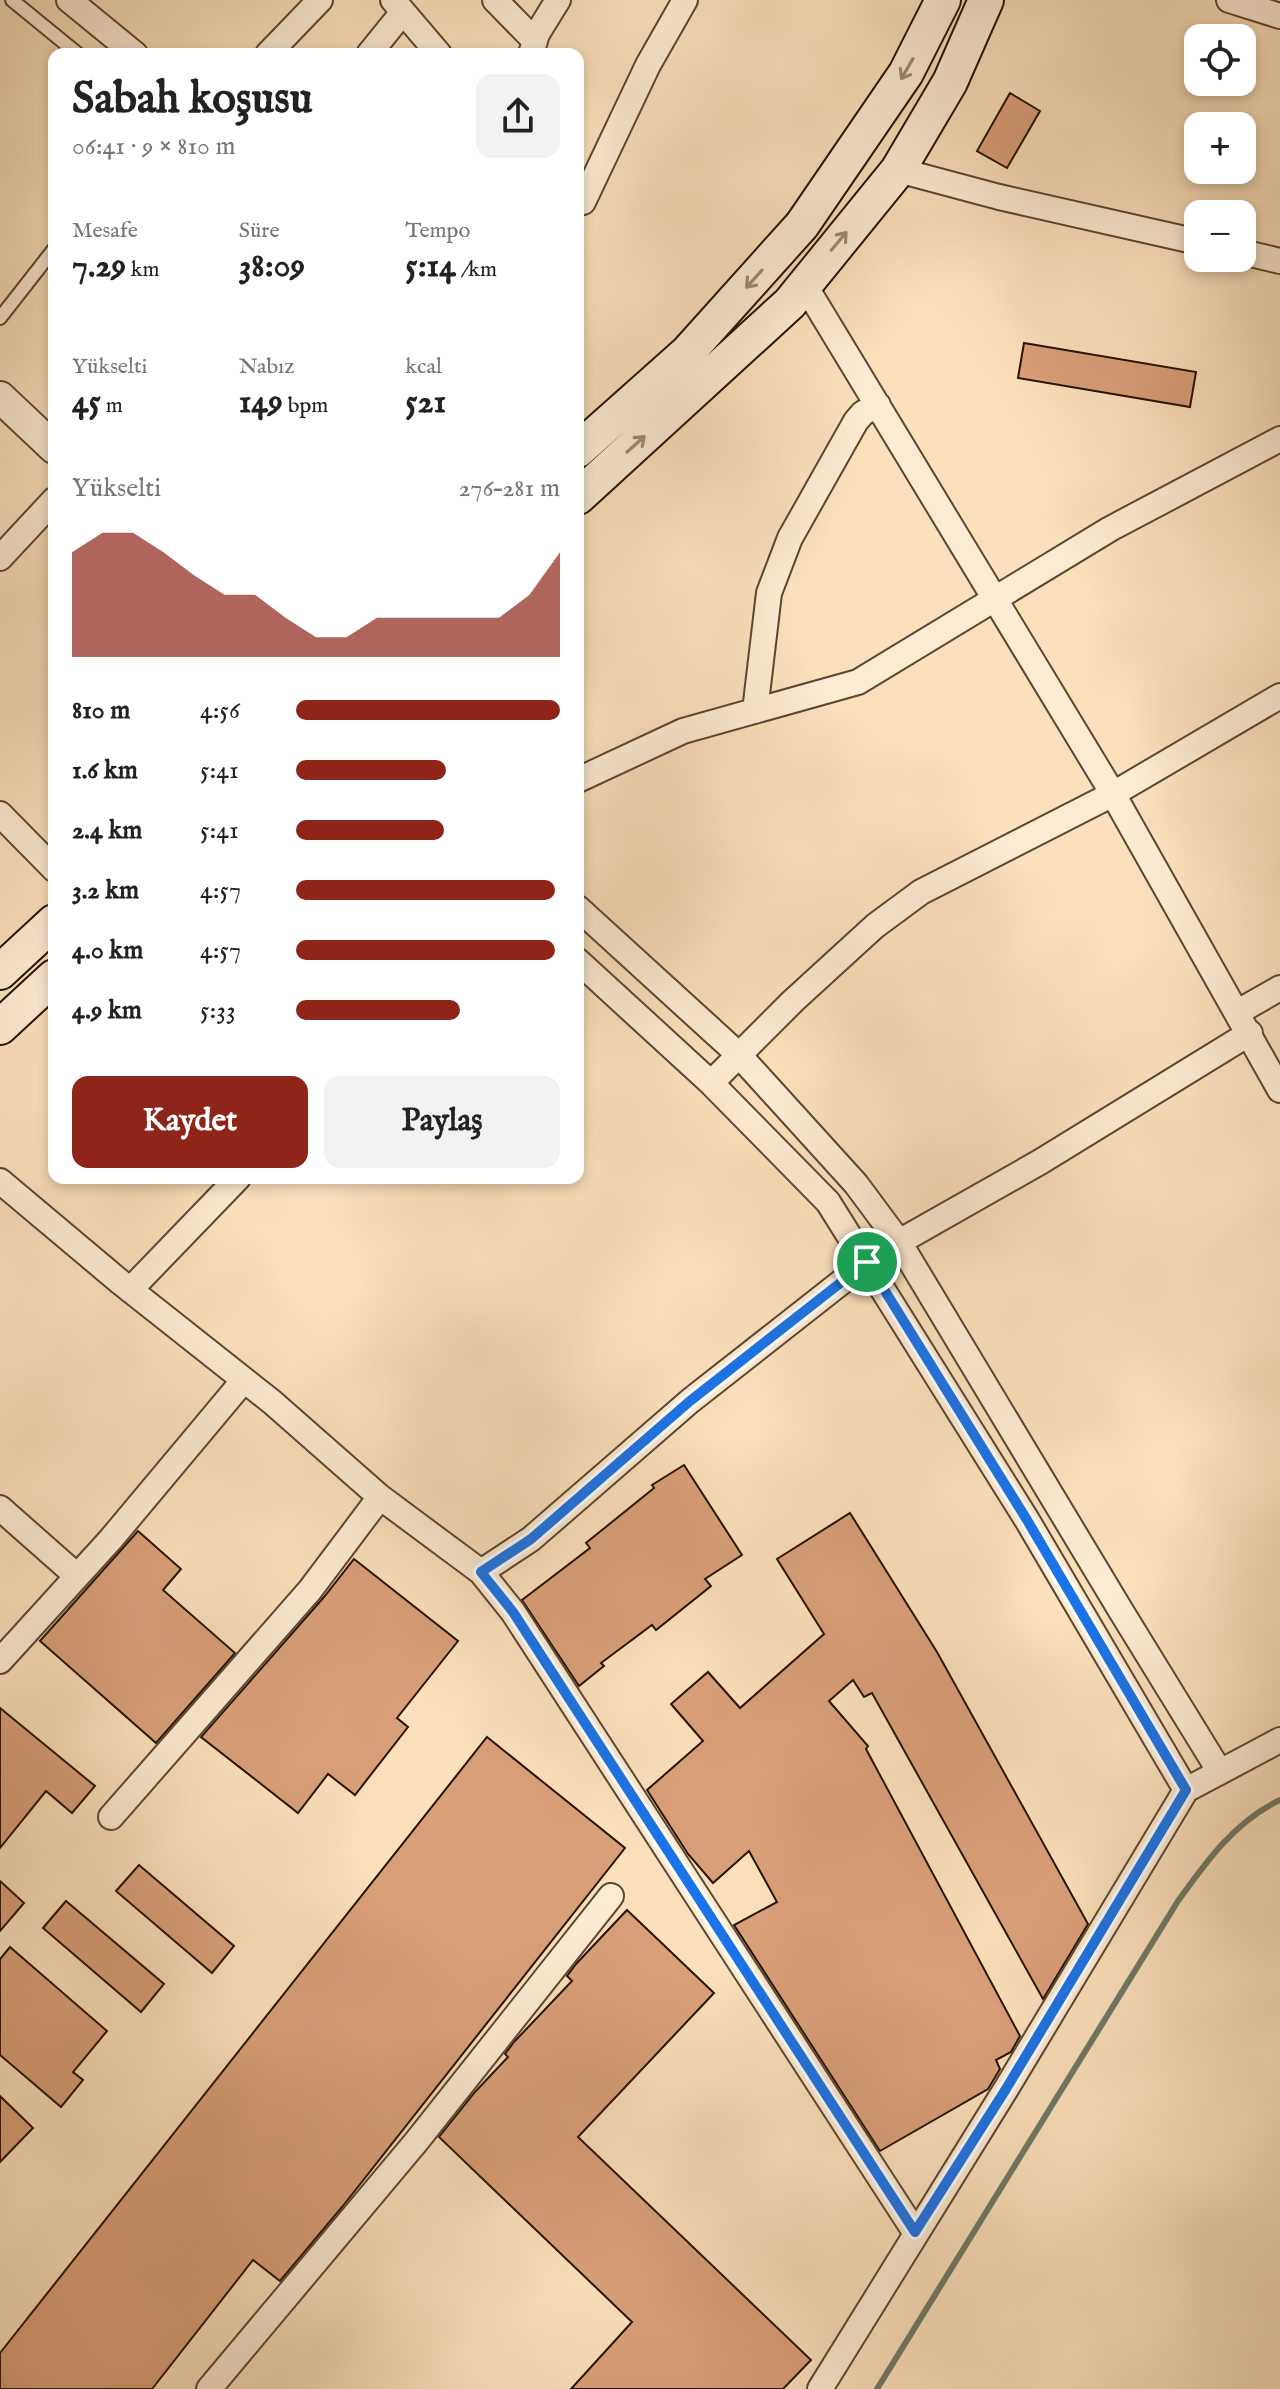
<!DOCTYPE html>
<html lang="tr">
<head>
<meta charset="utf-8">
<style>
  :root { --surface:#fff; --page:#f2f2f2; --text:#222; --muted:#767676; --accent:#8f2418 }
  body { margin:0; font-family:"IM FELL English",serif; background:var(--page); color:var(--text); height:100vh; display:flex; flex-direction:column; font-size:30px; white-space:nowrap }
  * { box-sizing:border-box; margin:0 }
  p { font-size:26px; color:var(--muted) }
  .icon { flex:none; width:44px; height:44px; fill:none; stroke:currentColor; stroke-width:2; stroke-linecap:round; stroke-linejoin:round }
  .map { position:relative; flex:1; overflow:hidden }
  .sheet { position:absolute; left:48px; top:48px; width:536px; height:1136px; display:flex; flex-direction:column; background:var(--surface); border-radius:16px; box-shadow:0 4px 12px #0003 }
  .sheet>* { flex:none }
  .buttons { position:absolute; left:1184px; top:24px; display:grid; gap:16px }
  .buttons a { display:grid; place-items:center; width:72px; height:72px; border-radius:16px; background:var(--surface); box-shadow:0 4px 12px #0003; font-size:40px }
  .pin { position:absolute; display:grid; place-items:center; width:68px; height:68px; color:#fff; margin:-34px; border:4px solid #fff; border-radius:50%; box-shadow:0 2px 8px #0007 }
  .round { display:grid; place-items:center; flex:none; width:84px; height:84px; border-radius:16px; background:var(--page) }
  .head { display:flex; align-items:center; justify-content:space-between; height:136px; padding:0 24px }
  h1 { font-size:44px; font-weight:800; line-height:60px }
  .figures { display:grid; grid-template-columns:repeat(3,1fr); gap:12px; height:136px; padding:8px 24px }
  .figures div { display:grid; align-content:center }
  .figures b { font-size:34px; font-weight:800 }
  .figures small { font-size:22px; font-weight:400 }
  .figures p { font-size:22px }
  .chart { height:224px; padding:16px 24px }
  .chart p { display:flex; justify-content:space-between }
  .chart svg { width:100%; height:144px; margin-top:8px; fill:var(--accent); opacity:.7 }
  .primary-button { display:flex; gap:16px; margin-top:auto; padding:16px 24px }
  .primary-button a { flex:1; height:92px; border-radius:16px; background:var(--accent); color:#fff; font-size:32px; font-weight:800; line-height:92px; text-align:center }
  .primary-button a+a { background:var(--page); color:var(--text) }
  ul { padding:0 24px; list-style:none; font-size:26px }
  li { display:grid; grid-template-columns:128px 96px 1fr; align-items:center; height:60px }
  li i { height:20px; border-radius:10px; background:var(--accent) }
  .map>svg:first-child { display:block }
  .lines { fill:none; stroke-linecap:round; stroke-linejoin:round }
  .stream { stroke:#6f7967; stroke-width:6 }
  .building { fill:#d99f79; stroke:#251203; stroke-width:2 }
  .service-casing { stroke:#5a4631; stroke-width:16 }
  .minor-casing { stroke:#5a4631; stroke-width:28 }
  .tertiary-casing { stroke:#5a4631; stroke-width:34 }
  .secondary-casing { stroke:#251203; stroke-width:38 }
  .service { stroke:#fcebd3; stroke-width:12 }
  .minor { stroke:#fcebd3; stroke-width:24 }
  .tertiary { stroke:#fcebd3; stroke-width:30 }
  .secondary { stroke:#fcebd3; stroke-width:34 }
  .oneway { stroke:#9b8975 }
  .route-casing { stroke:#fff; stroke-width:16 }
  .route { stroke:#1a73e8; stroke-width:10 }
</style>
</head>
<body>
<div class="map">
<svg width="1280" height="2389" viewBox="0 0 1280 2389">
  <rect width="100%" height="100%" fill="#fbe0bb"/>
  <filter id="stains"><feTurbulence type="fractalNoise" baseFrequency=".0025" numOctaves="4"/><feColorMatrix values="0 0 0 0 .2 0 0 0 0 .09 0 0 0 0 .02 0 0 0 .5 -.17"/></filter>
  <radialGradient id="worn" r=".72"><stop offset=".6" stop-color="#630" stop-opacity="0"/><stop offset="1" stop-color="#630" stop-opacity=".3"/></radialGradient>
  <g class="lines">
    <path class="stream" d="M877 2389 1178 1901C1206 1862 1235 1821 1280 1800"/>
  </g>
  <path class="building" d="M1010 93 1040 111 1007 168 977 151Z
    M1024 343 1196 372 1190 407 1018 378Z
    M684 1465 742 1555 705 1579 711 1586 656 1630 652 1625 601 1663 604 1666 579 1686 522 1600 590 1548 586 1543 654 1488 652 1485Z
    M850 1513 937 1652 1088 1924 1043 1999 872 1693 864 1697 853 1680 829 1701 868 1746 866 1749 1020 2036 1011 2052 996 2060 1000 2069 988 2089 880 2151 734 1925 777 1902 749 1851 713 1883 688 1854 647 1790 703 1741 671 1704 708 1672 740 1708 824 1634 777 1559Z
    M138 1531 181 1569 163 1590 235 1653 156 1743 40 1641Z
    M354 1559 458 1641 397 1718 408 1727 355 1795 328 1774 298 1813 201 1737 324 1597Z
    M0 1708 95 1786 72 1813 46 1791 0 1848Z
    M487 1737 625 1848 342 2207 280 2281 253 2260 152 2389H0V2353Z
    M139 1865 234 1946 212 1973 116 1891Z
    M0 1881 24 1903 0 1931Z
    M66 1901 164 1984 141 2012 43 1928Z
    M627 1910 714 1993 578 2137 811 2360 783 2389H571L632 2322 439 2137 475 2092 508 2057 505 2054 514 2042 572 1981 567 1976 576 1964Z
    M10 1947 107 2031 73 2072 83 2080 61 2107 0 2055V1959Z
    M0 2096 33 2128 0 2162Z"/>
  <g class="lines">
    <g class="service-casing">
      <path id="service" d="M12 0 78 54
        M0 318 54 249"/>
    </g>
    <g class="minor-casing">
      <path id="minor" d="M69 0 135 54
        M393 0 439 54
        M495 0 535 41
        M1229 0 1280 16
        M268 54 320 0
        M369 54 403 12
        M531 54 537 34 558 0
        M898 170 999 197 1198 242
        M583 202 648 65 685 0
        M1242 252 1280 261
        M804 284 1113 794 1280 1090
        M0 558 54 500
        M755 711 769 593 790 538 856 421 863 413 878 405
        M578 780 683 731 858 682 1110 529 1280 439
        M0 814 54 869
        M578 908 738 1054 856 1184 899 1242 1121 1611 1220 1772
        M578 961 711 1083 828 1202 1027 1520 1186 1790
        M1238 1012 1280 988
        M711 1083 793 1001 875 926 921 892 1113 794 1280 696
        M0 1181 119 1281 272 1402 380 1497 481 1572 513 1612 915 2232
        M899 1242 1040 1162 1250 1033
        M130 1290 238 1178
        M0 1508 77 1576
        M481 1572 531 1539 690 1401 867 1262
        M0 1661 111 1539 244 1380
        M111 1817 310 1590 380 1497
        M209 2389 416 2142 611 1896
        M820 2389 1006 2089 1186 1790 1280 1740"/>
    </g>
    <g class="tertiary-casing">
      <path id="tertiary" d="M0 397 54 448"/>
    </g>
    <g class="secondary-casing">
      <path id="secondary" d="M578 450 687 353 802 225 906 73 943 0
        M578 497 790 303 898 170 950 82 986 0
        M0 972 54 922
        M0 1027 54 977"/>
    </g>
    <use href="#service" class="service"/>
    <use href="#minor" class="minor"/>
    <use href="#tertiary" class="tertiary"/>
    <use href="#secondary" class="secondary"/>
  </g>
  <defs><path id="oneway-shaft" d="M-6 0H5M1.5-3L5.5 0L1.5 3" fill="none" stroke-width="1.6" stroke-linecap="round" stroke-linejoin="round" transform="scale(2)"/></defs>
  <g class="oneway">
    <use href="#oneway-shaft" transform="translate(907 69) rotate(120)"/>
    <use href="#oneway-shaft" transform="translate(839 241) rotate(-50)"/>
    <use href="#oneway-shaft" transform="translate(754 279) rotate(132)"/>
    <use href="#oneway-shaft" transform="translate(636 444) rotate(-42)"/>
  </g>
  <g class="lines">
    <g class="route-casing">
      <path id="route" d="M867 1262 1027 1520 1186 1790 1006 2089 915 2232 513 1612 481 1572 531 1539 690 1401Z"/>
    </g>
    <use href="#route" class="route"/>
  </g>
  <rect width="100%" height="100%" filter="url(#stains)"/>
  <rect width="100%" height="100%" fill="url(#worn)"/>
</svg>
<div class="buttons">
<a><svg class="icon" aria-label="locate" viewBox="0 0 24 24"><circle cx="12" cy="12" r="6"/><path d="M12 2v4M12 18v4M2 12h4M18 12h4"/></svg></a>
<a>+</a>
<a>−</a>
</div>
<div class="pin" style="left:867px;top:1262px;background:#1e9e55"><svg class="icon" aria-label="arrive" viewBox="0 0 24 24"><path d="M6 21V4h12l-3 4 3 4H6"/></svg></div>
<section class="sheet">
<div class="head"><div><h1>Sabah koşusu</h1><p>06:41 · 9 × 810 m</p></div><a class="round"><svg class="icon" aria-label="share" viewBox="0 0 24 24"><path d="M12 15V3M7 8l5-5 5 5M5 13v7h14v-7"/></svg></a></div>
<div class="figures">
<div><p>Mesafe</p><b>7.29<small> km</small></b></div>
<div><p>Süre</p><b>38:09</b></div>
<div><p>Tempo</p><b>5:14<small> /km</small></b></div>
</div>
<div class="figures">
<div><p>Yükselti</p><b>45<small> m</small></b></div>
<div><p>Nabız</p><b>149<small> bpm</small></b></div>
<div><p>kcal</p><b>521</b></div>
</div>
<div class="chart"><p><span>Yükselti</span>276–281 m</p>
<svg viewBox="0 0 160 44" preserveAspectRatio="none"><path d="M0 44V12L10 6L20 6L30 12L40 19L50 25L60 25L70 32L80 38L90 38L100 32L110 32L120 32L130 32L140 32L150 25L160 12V44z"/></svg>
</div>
<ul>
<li><b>810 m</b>4:56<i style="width:100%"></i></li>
<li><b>1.6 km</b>5:41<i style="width:57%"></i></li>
<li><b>2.4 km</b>5:41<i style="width:56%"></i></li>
<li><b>3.2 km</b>4:57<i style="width:98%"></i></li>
<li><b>4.0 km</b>4:57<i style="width:98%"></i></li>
<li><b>4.9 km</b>5:33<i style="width:62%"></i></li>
</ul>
<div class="primary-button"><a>Kaydet</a><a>Paylaş</a></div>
</section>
</div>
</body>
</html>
